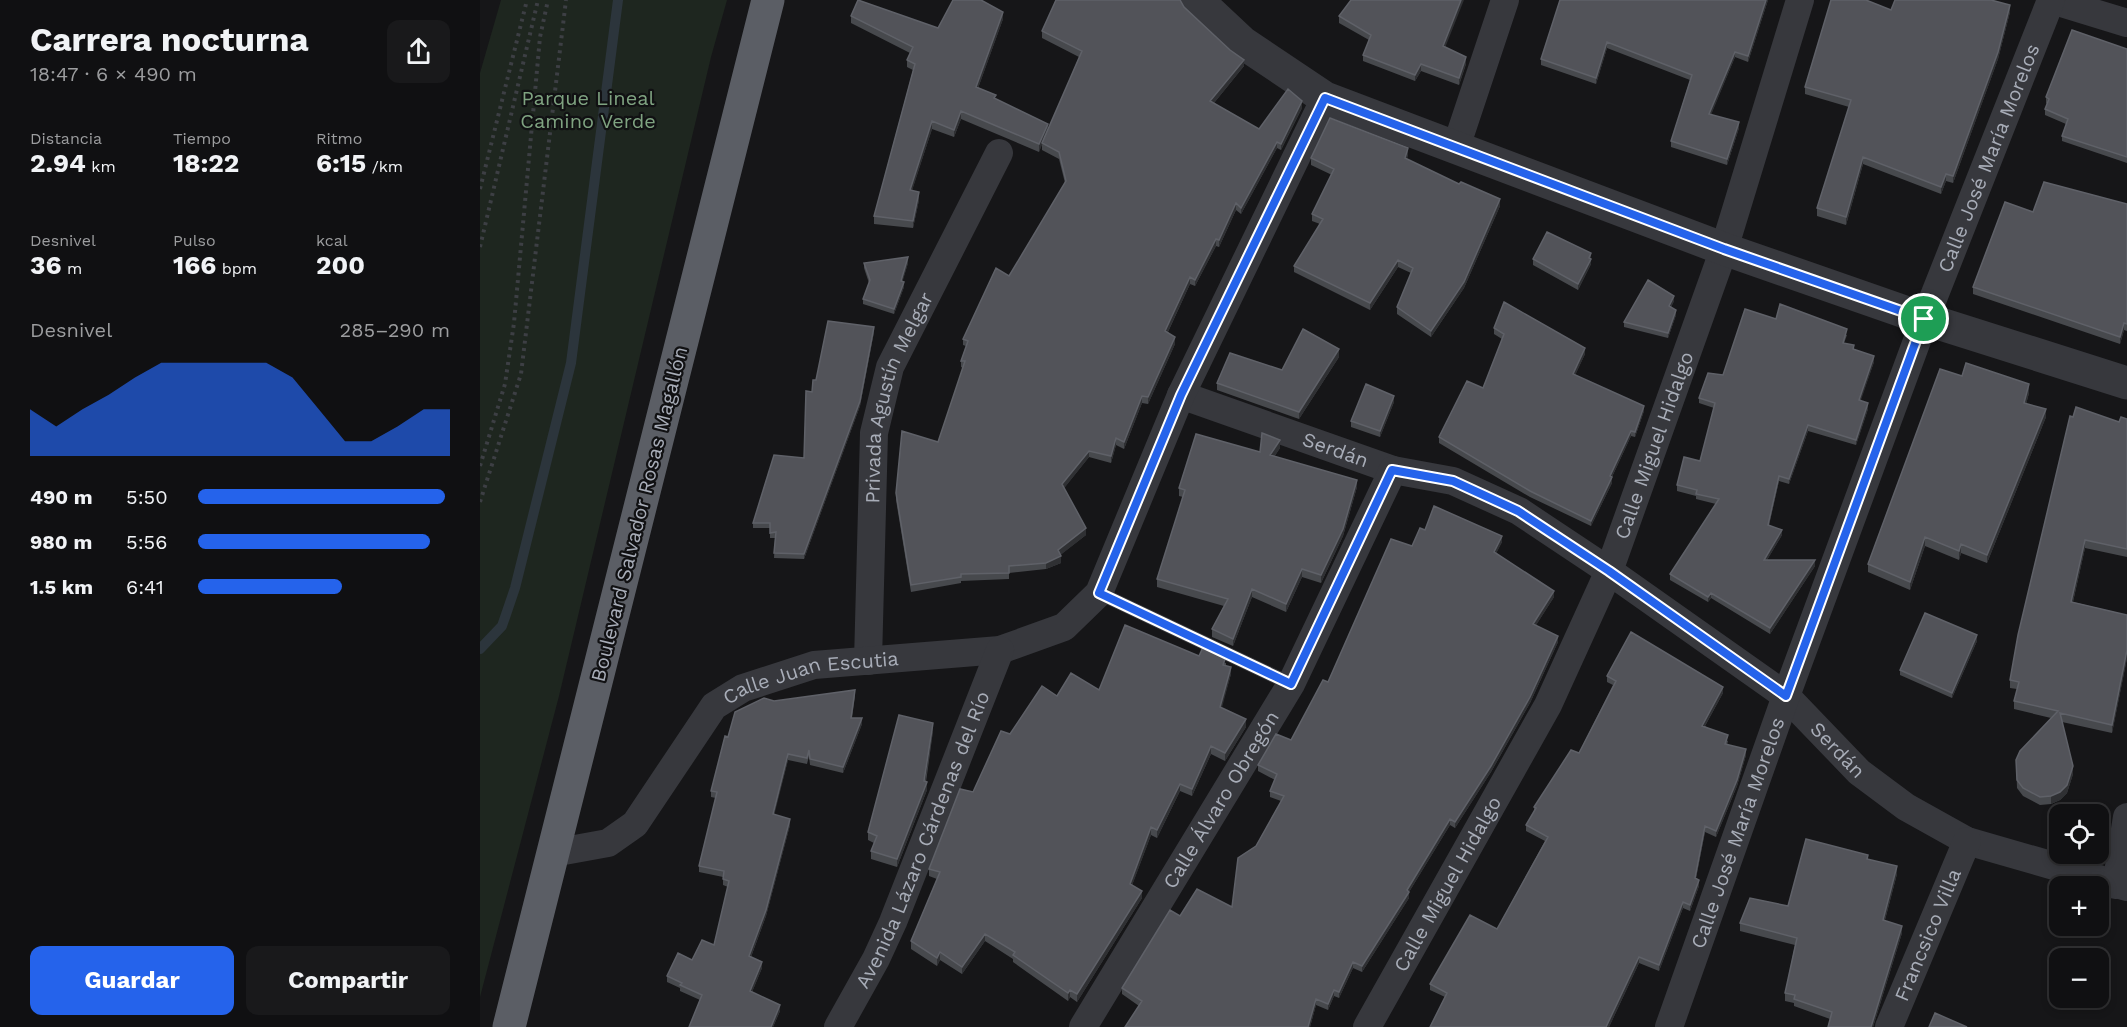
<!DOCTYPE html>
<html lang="es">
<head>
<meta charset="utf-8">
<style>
  :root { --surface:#101012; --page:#19191b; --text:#f1f3f6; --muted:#9c9d9f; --line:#303032; --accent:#2563eb }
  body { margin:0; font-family:"Work Sans",sans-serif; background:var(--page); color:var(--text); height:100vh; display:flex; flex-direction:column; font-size:22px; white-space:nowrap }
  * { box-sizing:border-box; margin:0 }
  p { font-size:20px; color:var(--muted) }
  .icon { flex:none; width:33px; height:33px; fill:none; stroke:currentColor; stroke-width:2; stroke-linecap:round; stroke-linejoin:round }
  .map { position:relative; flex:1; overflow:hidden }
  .panel { display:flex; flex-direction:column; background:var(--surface); width:480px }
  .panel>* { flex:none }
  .fabs { position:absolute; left:1569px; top:804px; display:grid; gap:12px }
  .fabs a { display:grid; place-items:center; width:60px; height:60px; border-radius:12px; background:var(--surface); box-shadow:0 3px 9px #0003,0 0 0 2px var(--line); font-size:30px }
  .pin { position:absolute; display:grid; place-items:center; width:51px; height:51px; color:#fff; margin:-26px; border:3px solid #fff; border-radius:50%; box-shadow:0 2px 6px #0007 }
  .round { display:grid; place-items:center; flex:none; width:63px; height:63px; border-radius:12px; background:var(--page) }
  .summary { display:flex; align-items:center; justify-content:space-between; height:102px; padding:0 30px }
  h1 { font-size:33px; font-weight:700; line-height:45px }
  .stats { display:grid; grid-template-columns:repeat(3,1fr); gap:9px; height:102px; padding:6px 30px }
  .stats div { display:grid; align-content:center }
  .stats b { font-size:26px; font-weight:700 }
  .stats small { font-size:16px; font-weight:400 }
  .stats p { font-size:16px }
  .chart { height:168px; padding:12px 30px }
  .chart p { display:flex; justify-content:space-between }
  .chart svg { width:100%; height:108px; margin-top:6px; fill:var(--accent); opacity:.7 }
  .button { display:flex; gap:12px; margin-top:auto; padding:12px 30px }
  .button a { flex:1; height:69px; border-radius:12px; background:var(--accent); color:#fff; font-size:24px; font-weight:700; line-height:69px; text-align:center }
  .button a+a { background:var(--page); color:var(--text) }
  ul { padding:0 30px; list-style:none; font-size:20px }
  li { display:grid; grid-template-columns:96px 72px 1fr; align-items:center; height:45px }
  li i { height:15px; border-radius:8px; background:var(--accent) }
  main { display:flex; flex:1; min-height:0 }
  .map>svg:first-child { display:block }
  .green { fill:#1e261f }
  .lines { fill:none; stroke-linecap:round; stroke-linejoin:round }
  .stream { stroke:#2c353c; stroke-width:10 }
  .path { stroke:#3d3f44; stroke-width:4; stroke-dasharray:3 4.5; stroke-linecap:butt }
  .service { stroke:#37383d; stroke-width:14 }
  .minor { stroke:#37383d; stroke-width:28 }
  .tertiary { stroke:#37383d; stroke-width:33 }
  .trunk { stroke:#5b5e65; stroke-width:33 }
  .wall { fill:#47494d }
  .shaded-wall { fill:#2f3033 }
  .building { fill:#525359; stroke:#5f6168; stroke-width:1.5 }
  .route-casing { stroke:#fff; stroke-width:12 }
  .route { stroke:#2563eb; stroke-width:8 }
  .labels { text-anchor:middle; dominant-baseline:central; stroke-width:4.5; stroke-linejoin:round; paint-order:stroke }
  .park-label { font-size:20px; fill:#7fa381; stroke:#111113 }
  .street-label { font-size:20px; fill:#a8adb8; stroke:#111113 }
</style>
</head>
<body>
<main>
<section class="panel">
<div class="summary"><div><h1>Carrera nocturna</h1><p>18:47 · 6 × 490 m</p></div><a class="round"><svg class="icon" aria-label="share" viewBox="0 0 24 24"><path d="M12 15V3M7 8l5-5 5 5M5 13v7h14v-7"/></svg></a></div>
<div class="stats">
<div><p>Distancia</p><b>2.94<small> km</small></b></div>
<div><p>Tiempo</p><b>18:22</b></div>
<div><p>Ritmo</p><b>6:15<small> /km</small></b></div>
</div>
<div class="stats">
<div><p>Desnivel</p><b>36<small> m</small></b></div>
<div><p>Pulso</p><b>166<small> bpm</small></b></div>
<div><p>kcal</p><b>200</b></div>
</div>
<div class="chart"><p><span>Desnivel</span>285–290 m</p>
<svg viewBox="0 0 160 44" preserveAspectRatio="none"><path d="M0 44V25L10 32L20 25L30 19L40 12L50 6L60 6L70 6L80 6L90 6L100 12L110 25L120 38L130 38L140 32L150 25L160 25V44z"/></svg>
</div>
<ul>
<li><b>490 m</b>5:50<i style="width:98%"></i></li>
<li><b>980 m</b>5:56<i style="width:92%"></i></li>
<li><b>1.5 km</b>6:41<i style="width:57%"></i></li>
</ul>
<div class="button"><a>Guardar</a><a>Compartir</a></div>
</section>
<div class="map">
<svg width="1647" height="1027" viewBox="0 0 1647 1027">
  <rect width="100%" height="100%" fill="#161618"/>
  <path class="green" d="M21 0H247L231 57 79 696 0 997V73Z"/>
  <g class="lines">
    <path class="stream" d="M0 649 22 626 35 588 91 363 138 0"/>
    <path class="path" d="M0 189 47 0
      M0 247 58 0
      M0 466 25 384 34 323 60 37 68 0
      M0 502 41 374 86 0"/>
    <path class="service" d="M619 593 811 684"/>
    <g class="minor">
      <path d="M1572 0 1647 23"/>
      <path d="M976 147 1025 0"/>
      <path id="s1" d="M701 395 913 470 973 481 1039 511 1129 571 1306 696 1379 772 1426 807 1487 841 1647 887"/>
      <path id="s2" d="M388 661 394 433 410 367 519 153"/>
      <path id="s3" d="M73 853 128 843 155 824 234 706 263 688 334 665 520 650 584 627 619 593 701 395 845 98"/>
      <path d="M1636 885 1647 817"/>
      <path id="s4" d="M358 1027 396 959 413 922 520 650"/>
      <path id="s5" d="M603 1027 811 684 913 470"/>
      <path id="s6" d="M887 1027 1068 705 1129 571 1244 249 1320 0"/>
      <path id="s7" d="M1189 1027 1306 696 1445 319 1571 0"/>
      <path id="s8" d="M1409 1027 1487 841"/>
    </g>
    <path class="tertiary" d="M717 0 763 43 845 98 1244 249 1445 319 1647 383"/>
    <path class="trunk" d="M29 1027 288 0"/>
  </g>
  <path class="wall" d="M1288 0 1268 62 1255 57 1231 114 1259 128 1247 165 1191 147V141L1210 80 1127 48 1116 84 1061 65V59Z
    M704 7 764 66 734 103 779 129 822 108 801 150 797 148 761 214 756 210 739 247 736 246 715 286 710 284 688 332 695 344 668 404 662 403 644 449 636 445 631 463 609 457 584 488 606 535 580 555 581 563 566 569 529 573V579L481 581V583L431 592 416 500V493L458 442 483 368 481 367V361L486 346 483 345V339L529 276 585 183 579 159 562 150V143L559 152 481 119 474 137 452 129 432 190 439 200 433 228 394 224V216L433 70 427 67V60L430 53 371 23V16L458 28 523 19 498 88 568 131 599 57 562 38V31Z
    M1411 10 1530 12 1518 59 1473 183 1466 181 1461 194 1383 164 1366 225 1337 216V208L1369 107 1325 94V87Z
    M859 16 965 47 986 64 979 85 941 71 935 81 883 61V55L889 40 859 23Z
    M1647 49V163L1582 141V136L1586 124 1565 115V109L1567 104 1566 103V97Z
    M928 154 927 159 1020 206 984 288 951 337 917 314V307L931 273 918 267 890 310 814 272V266L840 224 832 221V214L852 175 831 165V158Z
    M1647 204V331L1644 330 1640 344 1493 294V287L1553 212Z
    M1111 253V264L1098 290 1053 265V259Z
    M384 263H428L422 282 424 287 414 314 383 304V299L389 283 384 268Z
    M1194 301 1191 307 1196 315 1188 338 1144 327V322Z
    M1296 319 1367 335 1364 343 1394 362 1380 401 1388 409 1376 445 1328 431 1309 484 1299 481 1289 525 1302 535 1287 560 1335 566 1290 634 1231 598 1228 602 1190 580V574L1236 504 1216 499V496L1197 491V485L1220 461 1234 408 1219 403V398L1243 375Z
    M1014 328 1105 354 1095 375 1164 411 1155 437 1151 436 1132 477V483L1111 526 1050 497 959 443V437L1003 388 1022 339 1014 334Z
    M394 332 380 406 324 559 294 558 295 538H290V528H273V523L324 458 332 392 336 380Z
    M859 357 819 419 737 390V383Z
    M1482 376 1549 393 1546 404 1566 417 1507 563 1481 553 1479 560 1445 546 1430 590 1388 572V564Z
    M914 402 900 437 871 427V421Z
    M1647 419V557L1605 548 1593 602 1647 615V658L1632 733 1582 722 1593 774 1587 793 1580 800 1571 804 1560 805 1543 796 1537 788 1536 760 1571 718 1534 709V701L1537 689 1530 688V680L1639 422Z
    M800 448 794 457 877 487 863 536 841 583 822 577 806 612 772 597 753 646 732 637V629L744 606 677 587V579L703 497 699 496V488L780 452Z
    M945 530 1022 542 1016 553 1074 597 1056 625 1078 642 1050 703 1011 772 975 828 970 825 929 892V898L882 972 873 968 859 998 854 996 848 1010 836 1005 830 1027H645L659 1006 642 994V988L700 916 752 907 776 846 801 801 790 797V791L795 780 778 771V765L811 740 848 682 932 546Z
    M1497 641 1472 698 1420 675V670Z
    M719 656 746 663V665L751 674 741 708 766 727 745 761 731 754 712 796 700 791 677 838 671 835 652 885 662 898 597 1002 590 997 588 1001 533 962V959L505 941 482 974 460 960 457 966 431 949V941L457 879 449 876V869L493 792 530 734 577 696 619 690Z
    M1127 676 1243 693 1225 726 1248 741 1247 745 1266 755 1257 786 1236 837 1225 832 1216 878 1219 886 1210 911 1203 908 1179 971 1159 963 1129 1027H950L965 997 950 990V984L1017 929 1065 841 1046 831V825L1054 812V807L1099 753 1133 685 1127 682Z
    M375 696 372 718 382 724 363 773 330 765 329 756 327 764 308 760 294 814 310 825 286 916 271 957 282 968 272 992 300 1011 293 1027H209L220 1000 200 991V988L187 982V976L234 945 248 887 243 885V877L219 872V866L236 798 231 797V791L248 737 294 701Z
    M453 731 446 782 447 790 417 867 391 859V851L394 843 388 840V832Z
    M1388 859 1417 874 1405 920 1422 933 1393 1027H1348L1350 1019 1314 1006V1003L1305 1001V993L1315 945 1260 931V923L1308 906Z"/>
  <path class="shaded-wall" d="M981 0H984L963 53V46Z
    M1286 0H1288L1268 62V56Z
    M1530 5V12L1518 59 1473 183V176Z
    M523 12V19L496 94V87Z
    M1127 42V48L1116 84V78Z
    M1255 52V57L1229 120V114Z
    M986 57V64L979 85V78Z
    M764 60V66L730 108V101Z
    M941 64V71L935 81V75Z
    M822 101V108L801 150V144Z
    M481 111V119L474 137V130Z
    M452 121V129L430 197V190Z
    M1259 122V128L1247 165V159Z
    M568 124V131L559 152V144Z
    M797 142V148L761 214V208Z
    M928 148V154L925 164V158Z
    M1383 157V164L1366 225V217Z
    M1466 174V181L1461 194V187Z
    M439 192V200L433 228V221Z
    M1020 199V206L984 288 951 337V331Z
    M756 203V210L739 247V240Z
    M736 239V246L715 286V280Z
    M1111 253V264L1098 290V284Z
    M428 257V263L421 287V281Z
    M918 260V267L890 310V303Z
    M710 277V284L685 338V331Z
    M424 282V287L414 314V309Z
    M1194 296V301L1189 311V306Z
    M1196 310V315L1188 338V333Z
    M1644 323V330L1640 344V337Z
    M394 327V332L380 406 324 559V554Z
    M695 337V344L668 404V397Z
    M1105 348V354L1093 380V374Z
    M859 349V357L819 419V412Z
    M1394 356V362L1379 406V400Z
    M1549 384V393L1544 412V403Z
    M662 396V403L644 449V442Z
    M914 396V402L900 437V431Z
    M1388 403V409L1376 445V440Z
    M1164 406V411L1155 437V432Z
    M1566 409V417L1507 563V555Z
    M1328 425V431L1309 484V479Z
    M1151 431V436L1130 481V476Z
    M636 438V445L631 463V456Z
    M800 440V448L790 463V455Z
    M609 451V457L582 491V484Z
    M1299 476V481L1288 530V525Z
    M1132 477V483L1111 526V521Z
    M877 480V487L863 536 841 583V575Z
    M606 528V535L578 557V550Z
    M1302 530V535L1284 565V560Z
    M1022 536V542L1014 558V552Z
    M1445 537V546L1430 590V582Z
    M1605 540V548L1591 610V602Z
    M1481 544V553L1479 560V551Z
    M581 556V563L566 569V563Z
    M1335 560V566L1290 634V628Z
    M822 569V577L806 612V604Z
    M772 589V597L753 646V639Z
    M1074 591V597L1053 630V624Z
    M1231 593V598L1228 602V597Z
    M1497 635V641L1472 698V693Z
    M1078 636V642L1050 703 1011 772 975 828V822Z
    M1647 650V658L1632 733V725Z
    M751 667V674L740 715V707Z
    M1243 687V693L1222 731V726Z
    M382 718V724L363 773V767Z
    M766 719V727L745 761V753Z
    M453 723V731L444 789 447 782V790L417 867V859L444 781Z
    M731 746V754L712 796V789Z
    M1266 749V755L1257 786 1236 837V831Z
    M308 754V760L293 820V814Z
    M1593 766V774L1587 793 1580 800 1571 804V796Z
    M700 784V791L677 838V830Z
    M310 819V825L286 916 269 962V956Z
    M970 819V825L929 892V898L882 972V966Z
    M1225 826V832L1215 884V878Z
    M671 827V835L650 891V884Z
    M1417 866V874L1403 927V920Z
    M1219 880V886L1210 911V905Z
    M662 891V898L597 1002V994Z
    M1203 902V908L1179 971V965Z
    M1422 926V933L1393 1027H1391Z
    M505 934V941L482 974V967Z
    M460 952V960L457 966V958Z
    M1159 957V963L1129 1027H1126Z
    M282 962V968L270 997V991Z
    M873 962V968L859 998V992Z
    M590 990V997L588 1001V993Z
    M854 990V996L848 1010V1004Z
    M836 999V1005L830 1027H828Z
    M300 1005V1011L293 1027H291Z"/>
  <path class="building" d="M378 0 458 28 473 0H501L523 12 496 87 516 95 514 98 568 124 559 144 481 111 474 130 452 121 430 190 439 192 433 221 394 216 435 64 427 60 433 47 371 16Z
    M576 0H700L704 7 750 50 764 60 730 101 779 129 808 89 822 101 801 144 797 142 761 208 756 203 739 240 736 239 715 280 710 277 685 331 695 337 668 397 662 396 644 442 636 438 631 456 609 451 582 484 606 528 578 550 581 556 566 563 529 566V573L481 574V577L431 585 416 493 422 431 458 442 485 361H481L488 341 483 339 516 268 529 276 586 181 579 152 562 143 602 51 562 31Z
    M871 0H981L963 46 986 57 979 78 941 64 935 75 883 55 891 35 859 16Z
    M1080 0H1286L1268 56 1255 52 1229 114 1259 122 1247 159 1191 141 1212 75 1127 42 1116 78 1061 59Z
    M1351 0H1386L1411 10 1415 0H1511L1530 5 1518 52 1473 176 1466 174 1461 187 1383 157 1366 217 1337 208 1371 100 1325 87Z
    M1592 30 1647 49V157L1582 136 1588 119 1565 109 1569 99 1566 97Z
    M850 118 928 148 925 158 979 184 981 182 1020 199 984 282 951 331 917 307 933 268 918 260 890 303 814 266 843 219 832 214 854 169 831 158Z
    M1564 182 1647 204V324L1644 323 1640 337 1493 287 1525 202 1553 212Z
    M1067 232 1111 253 1109 258 1111 259 1098 284 1053 259Z
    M428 257 421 281 424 282 414 309 383 299 390 280 384 263Z
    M1168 280 1194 296 1189 306 1196 310 1188 333 1144 322Z
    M1024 302 1105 348 1093 374 1164 406 1155 432 1151 431 1130 476 1132 477 1111 521 1050 491 959 437 987 381 1003 388 1024 334 1014 328Z
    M1300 304 1367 329 1363 343 1374 345 1373 349 1394 356 1379 400 1388 403 1376 440 1328 425 1309 479 1299 476 1288 525 1302 530 1284 560H1335L1290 628 1231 593 1228 597 1190 574 1239 499 1216 494 1217 490 1197 485 1204 457 1220 461 1235 403 1219 398 1228 373 1243 375 1265 309 1296 319Z
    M348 321 394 327 380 401 324 554 294 553 296 532 290 533V523H273L294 455 324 458 326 391 332 392 333 380H336Z
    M823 329 859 349 819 412 737 383 750 353 802 370Z
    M1486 363 1549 384 1544 403 1566 409 1507 555 1481 544 1479 551 1445 537 1430 582 1388 564 1460 369 1482 376Z
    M886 384 914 396 900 431 871 421Z
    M1596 407 1639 422 1641 417 1647 419V549L1605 540 1591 602 1647 615V650L1632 725 1580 713 1593 766 1587 785 1580 792 1571 796 1560 797 1543 788 1537 780 1536 760 1540 751 1578 711 1534 701 1539 682 1530 680 1538 635 1590 416 1593 417Z
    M782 433 800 440 790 455 877 480 863 529 841 575 822 569 806 604 772 589 753 639 732 629 748 599 677 579 705 490 699 488 716 434 780 452Z
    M954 506 1022 536 1014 552 1074 591 1053 624 1078 636 1050 697 1011 766 975 822 970 819 927 890 929 892 882 966 873 962 859 992 854 990 848 1004 836 999 828 1027H645L662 1001 642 988 690 910 700 916 717 889 752 907 758 858 776 846 804 796 790 791 797 774 778 765 796 734 811 740 843 680 848 682 911 539 932 546 940 528 945 530Z
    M1445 613 1497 635 1472 693 1420 670Z
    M645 625 719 656 724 645 746 656 743 665 751 667 740 707 766 719 745 753 731 746 712 789 700 784 677 830 671 827 650 884 662 891 597 994 590 990 588 993 533 955 535 952 505 934 482 967 460 952 457 958 431 941 460 872 449 869 480 789 493 792 521 731 530 734 562 686 577 696 591 673 619 690Z
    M1151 632 1243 687 1222 726 1248 735 1245 744 1266 749 1257 780 1236 831 1225 826 1215 878 1219 880 1210 905 1203 902 1179 965 1159 957 1126 1027H950L967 993 950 984 990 915 1017 929 1068 837 1046 825 1056 808 1054 807 1091 750 1099 753 1136 681 1127 676Z
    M375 690 371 718H382L363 767 330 759 329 750 327 758 308 754 293 814 310 819 286 910 269 956 282 962 270 991 300 1005 291 1027H209L222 995 200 985 202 983 187 976 198 953 212 960 222 940 234 945 249 881 243 879 244 871 219 866 237 792 231 791 245 736 248 737 255 712 284 698 294 701Z
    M419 715 453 723 444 781 447 782 417 859 391 851 397 836 388 832Z
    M1326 839 1388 855 1387 859 1417 866 1403 920 1422 926 1391 1027H1348L1352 1012 1314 999 1315 995 1305 993 1317 938 1260 923 1270 898 1308 906Z
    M1455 1013 1487 1027H1449Z"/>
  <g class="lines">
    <g class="route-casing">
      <path id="route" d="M845 98 1244 249 1444 319 1306 696 1129 571 1038 511 973 481 912 470 811 684 619 593 701 395Z"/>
    </g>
    <use href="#route" class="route"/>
  </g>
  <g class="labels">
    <g class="park-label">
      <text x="108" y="98">Parque Lineal<tspan x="108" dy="23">Camino Verde</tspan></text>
    </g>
    <g class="street-label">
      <text stroke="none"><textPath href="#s7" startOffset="926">Calle José María Morelos</textPath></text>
      <text stroke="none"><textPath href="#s2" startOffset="268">Privada Agustín Melgar</textPath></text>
      <text stroke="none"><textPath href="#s6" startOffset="650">Calle Miguel Hidalgo</textPath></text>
      <text stroke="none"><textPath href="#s1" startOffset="164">Serdán</textPath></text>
      <text transform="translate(159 514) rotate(-76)">Boulevard Salvador Rosas Magallón</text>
      <text stroke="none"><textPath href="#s3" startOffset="334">Calle Juan Escutia</textPath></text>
      <text stroke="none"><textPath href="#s1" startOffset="758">Serdán</textPath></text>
      <text stroke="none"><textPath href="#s5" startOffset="266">Calle Álvaro Obregón</textPath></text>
      <text stroke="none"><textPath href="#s7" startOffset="206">Calle José María Morelos</textPath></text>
      <text stroke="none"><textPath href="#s4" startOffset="206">Avenida Lázaro Cárdenas del Río</textPath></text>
      <text stroke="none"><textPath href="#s6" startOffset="164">Calle Miguel Hidalgo</textPath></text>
      <text stroke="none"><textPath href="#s8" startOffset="100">Francsico Villa</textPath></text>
    </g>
  </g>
</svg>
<div class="fabs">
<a><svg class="icon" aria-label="locate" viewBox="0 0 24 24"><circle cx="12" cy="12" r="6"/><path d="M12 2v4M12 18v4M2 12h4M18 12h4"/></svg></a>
<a>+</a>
<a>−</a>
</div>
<div class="pin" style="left:1444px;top:319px;background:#1e9e55"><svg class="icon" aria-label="arrive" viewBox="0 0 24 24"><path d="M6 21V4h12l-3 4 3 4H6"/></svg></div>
</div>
</main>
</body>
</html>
